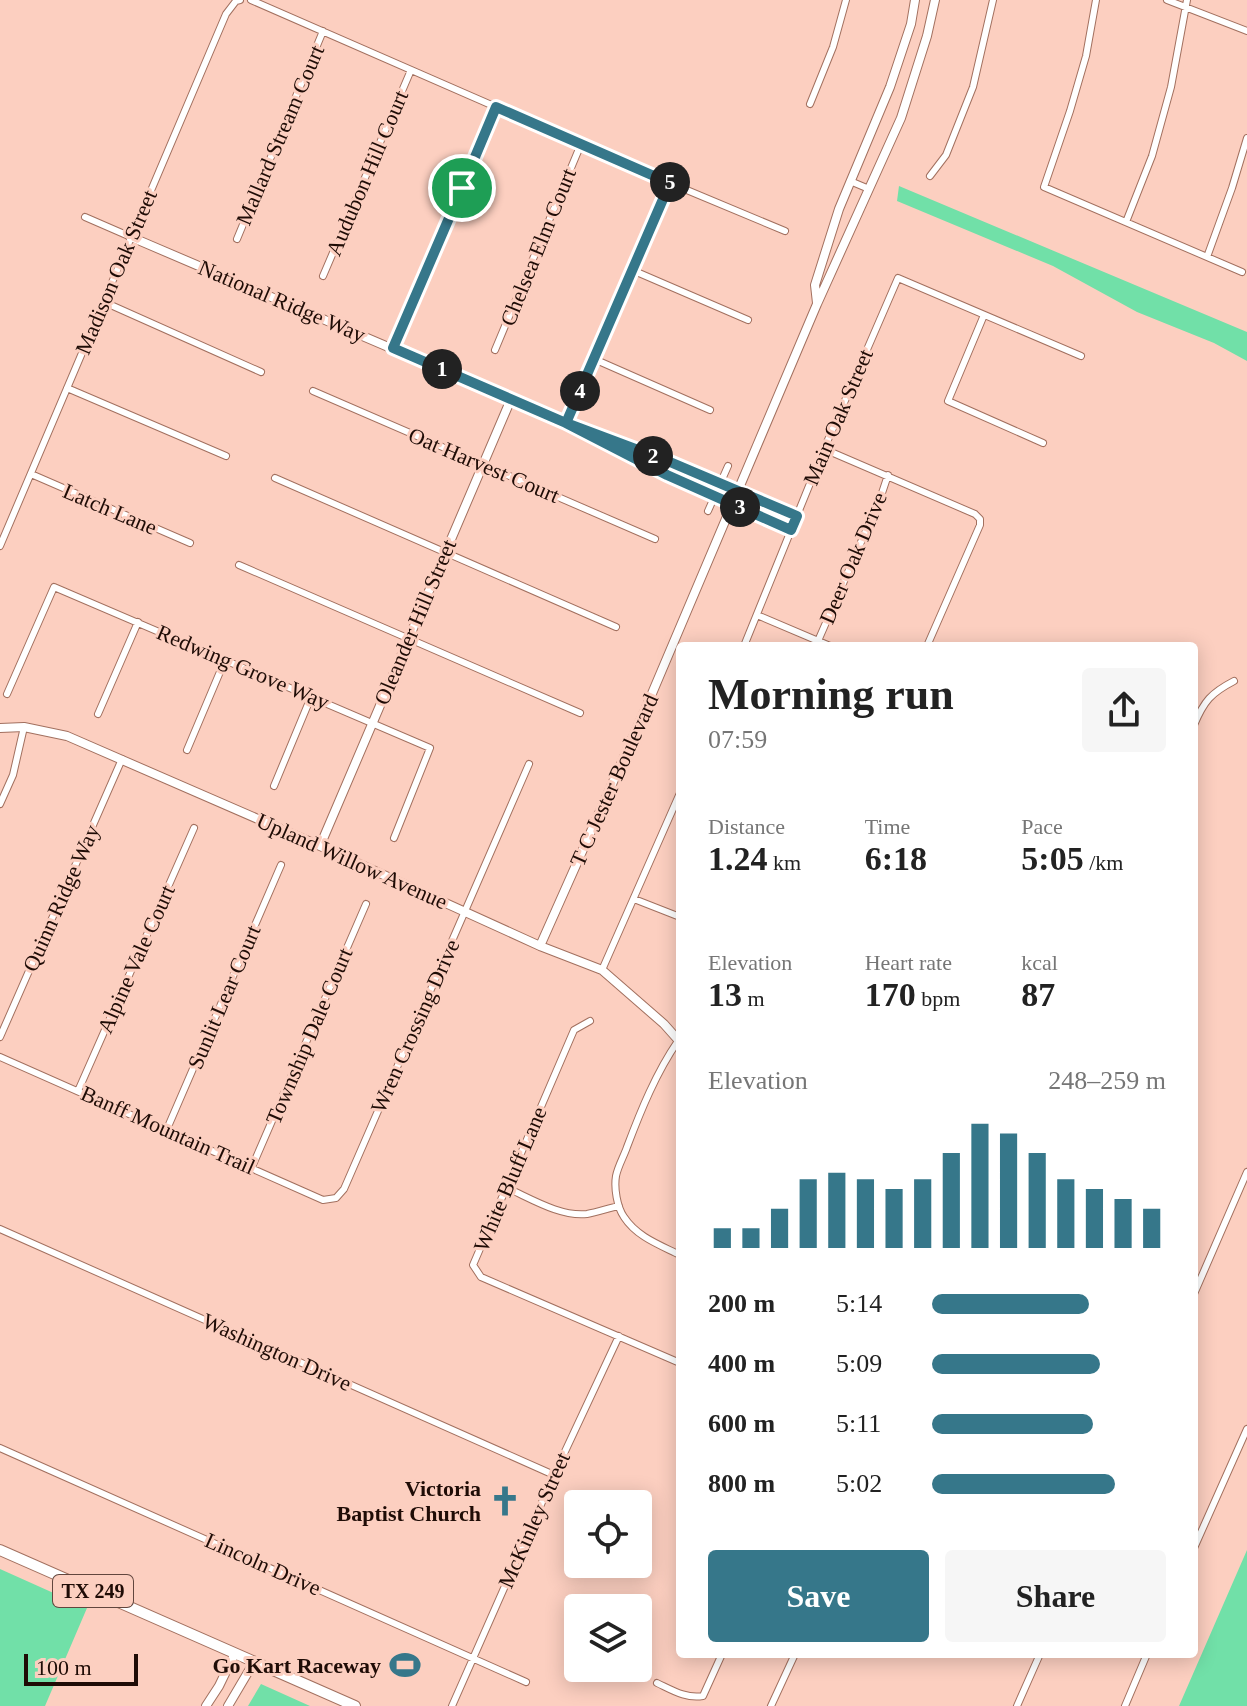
<!DOCTYPE html>
<html lang="en">
<head>
<meta charset="utf-8">
<style>
  :root { --surface:#fff; --page:#f6f6f6; --text:#222; --muted:#767676; --accent:#36778a }
  body { margin:0; font-family:"Times New Roman",serif; background:var(--page); color:var(--text); height:100vh; display:flex; flex-direction:column; font-size:30px; white-space:nowrap }
  * { box-sizing:border-box; margin:0 }
  p { font-size:26px; color:var(--muted) }
  .icon { flex:none; width:44px; height:44px; fill:none; stroke:currentColor; stroke-width:2; stroke-linecap:round; stroke-linejoin:round }
  .map { position:relative; flex:1; overflow:hidden }
  .side { position:absolute; left:676px; top:642px; width:522px; height:1016px; display:flex; flex-direction:column; background:var(--surface); border-radius:8px; box-shadow:0 4px 20px #0003 }
  .side>* { flex:none }
  .buttons { position:absolute; left:564px; top:1490px; display:grid; gap:16px }
  .buttons a { display:grid; place-items:center; width:88px; height:88px; border-radius:8px; background:var(--surface); box-shadow:0 4px 20px #0003; font-size:40px }
  .scale { position:absolute; left:24px; bottom:20px; width:114px; box-sizing:border-box; padding-left:8px; border:4px solid #1f0c06; border-top:0; font-size:22px; line-height:28px; white-space:nowrap; color:#1f0c06; -webkit-text-stroke:6px #fccfc0; paint-order:stroke }
  .pin { position:absolute; display:grid; place-items:center; width:68px; height:68px; color:#fff; margin:-34px; border:4px solid #fff; border-radius:50%; box-shadow:0 2px 8px #0007 }
  .km { position:absolute; width:40px; height:40px; margin:-20px; border-radius:50%; background:#222; color:#fff; font-size:22px; line-height:40px; text-align:center }
  .round { display:grid; place-items:center; flex:none; width:84px; height:84px; border-radius:8px; background:var(--page) }
  .headline { display:flex; align-items:center; justify-content:space-between; height:136px; padding:0 32px }
  h1 { font-size:44px; font-weight:800; line-height:60px }
  .stats { display:grid; grid-template-columns:repeat(3,1fr); gap:12px; height:136px; padding:8px 32px }
  .stats div { display:grid; align-content:center }
  .stats b { font-size:34px; font-weight:800 }
  .stats small { font-size:22px; font-weight:400 }
  .stats p { font-size:22px }
  .chart { height:224px; padding:16px 32px }
  .chart p { display:flex; justify-content:space-between }
  .chart svg { width:100%; height:144px; margin-top:8px; stroke:var(--accent); stroke-width:6 }
  .action { display:flex; gap:16px; margin-top:auto; padding:16px 32px }
  .action a { flex:1; height:92px; border-radius:8px; background:var(--accent); color:#fff; font-size:32px; font-weight:800; line-height:92px; text-align:center }
  .action a+a { background:var(--page); color:var(--text) }
  ul { padding:0 32px; list-style:none; font-size:26px }
  li { display:grid; grid-template-columns:128px 96px 1fr; align-items:center; height:60px }
  li i { height:20px; border-radius:10px; background:var(--accent) }
  .map>svg:first-child { display:block }
  .green { fill:#71e0a8 }
  .lines { fill:none; stroke-linecap:round; stroke-linejoin:round }
  .minor-casing { stroke:#a2705f; stroke-width:8 }
  .tertiary-casing { stroke:#a2705f; stroke-width:10 }
  .primary-casing { stroke:#a2705f; stroke-width:12 }
  .minor { stroke:#fff; stroke-width:6 }
  .tertiary { stroke:#fff; stroke-width:8 }
  .primary { stroke:#fff; stroke-width:10 }
  .route-casing { stroke:#fff; stroke-width:16 }
  .route { stroke:#36778a; stroke-width:10 }
  .labels { text-anchor:middle; dominant-baseline:central; stroke-width:6; stroke-linejoin:round; paint-order:stroke }
  .shield { fill:#fccfc0; stroke:#61463e; stroke-width:2 }
  .shield-label { font-size:20px; font-weight:bold; fill:#1f0c06 }
  .street-label { font-size:22px; fill:#1f0c06; stroke:#fccfc0 }
  .poi-label { font-size:22px; font-weight:bold; fill:#1f0c06; stroke:#fccfc0; text-anchor:end }
</style>
</head>
<body>
<div class="map">
<svg width="1247" height="1706" viewBox="0 0 1247 1706">
  <rect width="100%" height="100%" fill="#fccfc0"/>
  <path class="green" d="M899 186 1247 332V361L1214 343 1137 312 1053 266 897 201Z
    M1247 1550V1706H1179Z
    M0 1569 87 1608 45 1706H0Z
    M261 1684 310 1706H248Z"/>
  <g class="lines">
    <g class="minor-casing">
      <path id="minor" d="M251 0 670 183 785 231
        M1096 0 1086 56 1070 111 1044 187 1242 272
        M1167 0 1247 31
        M810 104 833 47 846 0
        M930 176 946 155 973 87 993 0
        M850 181 869 189
        M85 217 131 237
        M1126 222 1152 156 1171 87 1187 0
        M237 239 323 31
        M1207 257 1232 188 1247 138
        M632 270 748 320
        M323 276 411 70
        M104 302 261 372
        M984 315 948 401 1043 443
        M393 348 496 107
        M495 350 581 144
        M594 359 710 410
        M67 388 226 456
        M313 391 655 539
        M566 423 670 183
        M824 449 975 514 980 519V525L927 646
        M31 474 190 543
        M275 478 616 627
        M737 491 797 516
        M732 504 791 530
        M708 511 728 466
        M0 546 226 14 236 1 240 0
        M239 565 580 713
        M757 615 830 646
        M818 641 881 496 888 475
        M744 646 824 449 898 278 1081 356
        M7 694 54 587 430 748 394 838
        M98 714 138 622
        M1194 725C1204 701 1211 693 1234 681
        M187 750 225 660
        M274 786 311 697
        M0 804 13 775 24 727
        M634 899 680 917
        M602 970 680 793
        M590 1021 574 1030 473 1265 481 1277 680 1363
        M0 1037 122 759
        M678 1041C656 1073 641 1110 627 1147 624 1156 618 1166 616 1176 614 1188 617 1207 624 1217 637 1237 660 1245 680 1255
        M0 1057 323 1200 336 1198 344 1189 529 764
        M78 1091 194 828
        M167 1129 281 865
        M252 1167 366 904
        M507 1188C530 1198 560 1217 587 1214 598 1212 609 1208 619 1206
        M0 1229 554 1475
        M1194 1294 1247 1172
        M0 1448 526 1682
        M1194 1548 1247 1429
        M657 1683C672 1690 686 1699 703 1696L722 1654
        M452 1706 554 1475 619 1336
        M771 1706 795 1654
        M1017 1706 1040 1654
        M1125 1706 1147 1654"/>
    </g>
    <g class="tertiary-casing">
      <path id="tertiary" d="M131 237 566 423 670 462 737 491
        M817 303 815 285 839 209 890 87 911 24 915 0
        M598 440 667 475 732 504
        M0 728 24 727 67 736 320 846 540 946 602 970 664 1024 680 1042
        M320 846 511 399
        M540 946 645 710 817 304 901 118 927 36 935 0
        M206 1706 219 1686 235 1653
        M228 1706 254 1662"/>
    </g>
    <g class="primary-casing">
      <path id="primary" d="M0 1550 355 1706"/>
    </g>
    <use href="#minor" class="minor"/>
    <use href="#tertiary" class="tertiary"/>
    <use href="#primary" class="primary"/>
  </g>
  <g class="lines">
    <g class="route-casing">
      <path id="route" d="M462 188 393 348 566 423 670 462 797 516 791 530 667 475 566 423 670 183 496 107 462 188"/>
    </g>
    <use href="#route" class="route"/>
  </g>
  <defs>
    <g id="church-bare" transform="scale(2.4)"><path d="M-1.2-6h2.4v3.5h3.3v2.4h-3.3V6h-2.4V-.1h-3.3v-2.4h3.3Z" fill="#36778a" stroke="#fccfc0" stroke-width="2.5" paint-order="stroke"/></g>
    <g id="stadium-bare" transform="scale(2.4)"><path d="M0-5a6.5 5 0 1 0 0 10a6.5 5 0 1 0 0-10ZM-3.5-1.8h7v3.6h-7Z" fill="#36778a" stroke="#fccfc0" stroke-width="2.5" paint-order="stroke"/></g>
  </defs>
  <g fill-rule="evenodd">
    <use href="#church-bare" x="505" y="1501"/>
    <use href="#stadium-bare" x="405" y="1665"/>
  </g>
  <g class="labels">
    <rect class="shield" x="53" y="1575" width="80" height="32" rx="6"/>
    <g class="shield-label">
      <text x="93" y="1591">TX 249</text>
    </g>
    <g class="street-label">
      <text transform="translate(280 135) rotate(-67)">Mallard Stream Court</text>
      <text transform="translate(367 173) rotate(-67)">Audubon Hill Court</text>
      <text transform="translate(538 247) rotate(-68)">Chelsea Elm Court</text>
      <text transform="translate(116 272) rotate(-67)">Madison Oak Street</text>
      <text transform="translate(282 301) rotate(23)">National Ridge Way</text>
      <text transform="translate(838 417) rotate(-67)">Main Oak Street</text>
      <text transform="translate(484 465) rotate(23)">Oat Harvest Court</text>
      <text transform="translate(110 509) rotate(23)">Latch Lane</text>
      <text transform="translate(853 558) rotate(-67)">Deer Oak Drive</text>
      <text transform="translate(415 622) rotate(-67)">Oleander Hill Street</text>
      <text transform="translate(243 667) rotate(23)">Redwing Grove Way</text>
      <text transform="translate(614 780) rotate(-66)">T C Jester Boulevard</text>
      <text transform="translate(352 861) rotate(24)">Upland Willow Avenue</text>
      <text transform="translate(61 898) rotate(-66)">Quinn Ridge Way</text>
      <text transform="translate(136 959) rotate(-66)">Alpine Vale Court</text>
      <text transform="translate(224 997) rotate(-67)">Sunlit Lear Court</text>
      <text transform="translate(415 1026) rotate(-66)">Wren Crossing Drive</text>
      <text transform="translate(309 1036) rotate(-67)">Township Dale Court</text>
      <text transform="translate(168 1130) rotate(24)">Banff Mountain Trail</text>
      <text transform="translate(510 1179) rotate(-67)">White Bluff Lane</text>
      <text transform="translate(277 1352) rotate(24)">Washington Drive</text>
      <text transform="translate(534 1520) rotate(-66)">McKinley Street</text>
      <text transform="translate(263 1564) rotate(24)">Lincoln Drive</text>
    </g>
    <g class="poi-label">
      <text x="481" y="1488">Victoria<tspan x="481" dy="25">Baptist Church</tspan></text>
      <text x="381" y="1665">Go Kart Raceway</text>
    </g>
  </g>
</svg>
<div class="buttons">
<a><svg class="icon" aria-label="locate" viewBox="0 0 24 24"><circle cx="12" cy="12" r="6"/><path d="M12 2v4M12 18v4M2 12h4M18 12h4"/></svg></a>
<a><svg class="icon" aria-label="layers" viewBox="0 0 24 24"><path d="M12 4l9 5-9 5-9-5zM3 14l9 5 9-5"/></svg></a>
</div>
<div class="scale">100 m</div>
<div class="pin" style="left:462px;top:188px;background:#1e9e55"><svg class="icon" aria-label="arrive" viewBox="0 0 24 24"><path d="M6 21V4h12l-3 4 3 4H6"/></svg></div>
<b class="km" style="left:442px;top:369px">1</b>
<b class="km" style="left:653px;top:456px">2</b>
<b class="km" style="left:740px;top:507px">3</b>
<b class="km" style="left:580px;top:391px">4</b>
<b class="km" style="left:670px;top:182px">5</b>
<section class="side">
<div class="headline"><div><h1>Morning run</h1><p>07:59</p></div><a class="round"><svg class="icon" aria-label="share" viewBox="0 0 24 24"><path d="M12 15V3M7 8l5-5 5 5M5 13v7h14v-7"/></svg></a></div>
<div class="stats">
<div><p>Distance</p><b>1.24<small> km</small></b></div>
<div><p>Time</p><b>6:18</b></div>
<div><p>Pace</p><b>5:05<small> /km</small></b></div>
</div>
<div class="stats">
<div><p>Elevation</p><b>13<small> m</small></b></div>
<div><p>Heart rate</p><b>170<small> bpm</small></b></div>
<div><p>kcal</p><b>87</b></div>
</div>
<div class="chart"><p><span>Elevation</span>248–259 m</p>
<svg viewBox="0 0 160 44" preserveAspectRatio="none"><path d="M5 44V38M15 44V38M25 44V32M35 44V23M45 44V21M55 44V23M65 44V26M75 44V23M85 44V15M95 44V6M105 44V9M115 44V15M125 44V23M135 44V26M145 44V29M155 44V32"/></svg>
</div>
<ul>
<li><b>200 m</b>5:14<i style="width:67%"></i></li>
<li><b>400 m</b>5:09<i style="width:72%"></i></li>
<li><b>600 m</b>5:11<i style="width:69%"></i></li>
<li><b>800 m</b>5:02<i style="width:78%"></i></li>
</ul>
<div class="action"><a>Save</a><a>Share</a></div>
</section>
</div>
</body>
</html>
